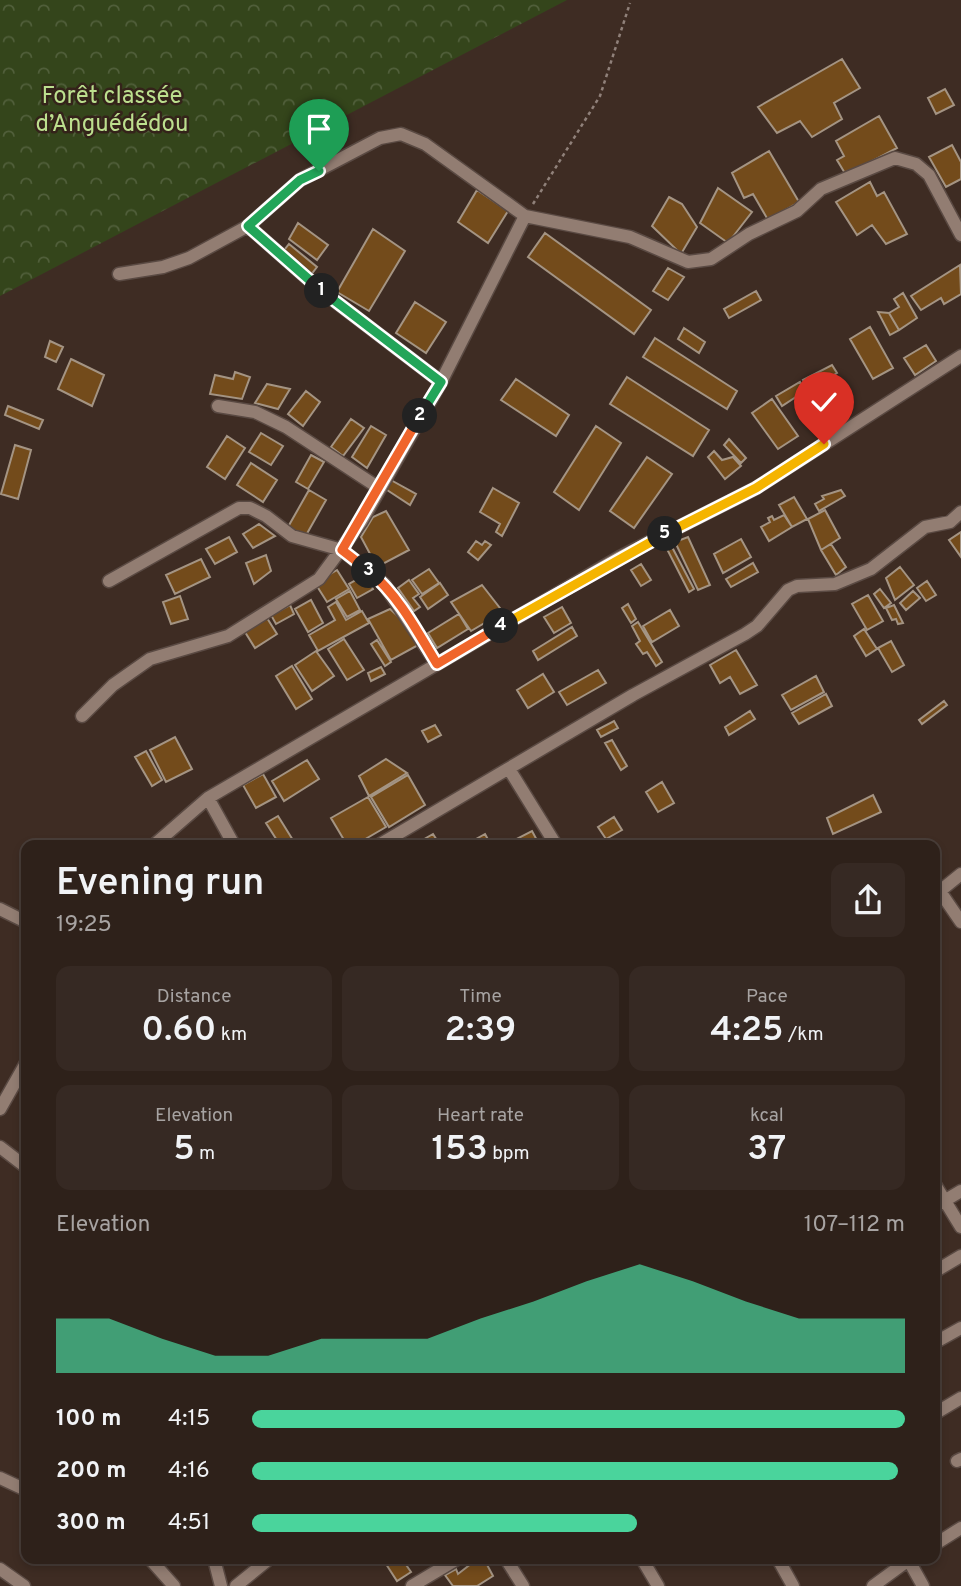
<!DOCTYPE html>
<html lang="en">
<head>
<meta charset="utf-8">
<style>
  :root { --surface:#2e211a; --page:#362923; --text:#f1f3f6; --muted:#a7a3a2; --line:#493e39; --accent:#4ad49c }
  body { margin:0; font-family:Overpass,sans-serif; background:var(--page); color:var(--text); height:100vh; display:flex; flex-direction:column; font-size:26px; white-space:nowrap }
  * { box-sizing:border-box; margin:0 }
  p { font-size:23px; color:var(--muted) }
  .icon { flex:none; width:38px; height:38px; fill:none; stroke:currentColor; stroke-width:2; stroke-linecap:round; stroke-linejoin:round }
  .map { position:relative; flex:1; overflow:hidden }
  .side { position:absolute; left:21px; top:840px; width:919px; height:724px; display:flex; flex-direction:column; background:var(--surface); border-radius:14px; box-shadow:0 4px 10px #0003,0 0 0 2px var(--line) }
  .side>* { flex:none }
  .pin { position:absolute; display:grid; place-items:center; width:60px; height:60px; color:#fff; margin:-72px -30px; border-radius:50% 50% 50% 0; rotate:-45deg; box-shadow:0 0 7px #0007 }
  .pin .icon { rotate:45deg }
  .km { position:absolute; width:35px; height:35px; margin:-18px; border-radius:50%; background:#222; color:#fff; font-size:19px; line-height:35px; text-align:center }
  .round { display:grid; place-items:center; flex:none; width:74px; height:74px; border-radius:14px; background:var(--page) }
  .overview { display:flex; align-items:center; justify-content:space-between; height:119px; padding:0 35px }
  h1 { font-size:38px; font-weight:600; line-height:52px }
  .metrics { display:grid; grid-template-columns:repeat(3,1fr); gap:10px; height:119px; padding:7px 35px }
  .metrics div { display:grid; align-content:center; border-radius:14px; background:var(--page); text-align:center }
  .metrics b { font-size:35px; font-weight:600 }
  .metrics small { font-size:19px; font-weight:400 }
  .metrics p { font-size:19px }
  .chart { height:196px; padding:14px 35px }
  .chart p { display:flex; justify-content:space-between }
  .chart svg { width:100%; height:126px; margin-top:7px; fill:var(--accent); opacity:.7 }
  ul { padding:0 35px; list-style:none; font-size:23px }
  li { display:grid; grid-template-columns:112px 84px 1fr; align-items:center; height:52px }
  li i { height:18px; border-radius:9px; background:var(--accent) }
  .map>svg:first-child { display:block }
  .forest { fill:url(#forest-crowns) }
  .building { fill:#734b1b; stroke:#a49483; stroke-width:2 }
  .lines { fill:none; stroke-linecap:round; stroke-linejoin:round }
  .minor-casing { stroke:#5a4a43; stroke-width:15 }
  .path { stroke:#90817a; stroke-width:2.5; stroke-dasharray:3.5 3.5; stroke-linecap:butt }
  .minor { stroke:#927d72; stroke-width:12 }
  .split-1-casing { stroke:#fff; stroke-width:14 }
  .split-2-casing { stroke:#fff; stroke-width:14 }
  .split-3-casing { stroke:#fff; stroke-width:14 }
  .split-4-casing { stroke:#fff; stroke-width:14 }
  .split-5-casing { stroke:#fff; stroke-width:14 }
  .split-6-casing { stroke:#fff; stroke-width:14 }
  .split-1 { stroke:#22a559; stroke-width:9 }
  .split-2 { stroke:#22a559; stroke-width:9 }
  .split-3 { stroke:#f0652b; stroke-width:9 }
  .split-4 { stroke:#f0652b; stroke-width:9 }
  .split-5 { stroke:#f5b400; stroke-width:9 }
  .split-6 { stroke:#f5b400; stroke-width:9 }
  .labels { text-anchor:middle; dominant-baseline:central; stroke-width:5; stroke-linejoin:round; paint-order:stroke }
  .park-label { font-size:24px; fill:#bcdf8e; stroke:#34231a }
</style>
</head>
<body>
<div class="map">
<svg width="961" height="1586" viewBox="0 0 961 1586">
  <defs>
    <pattern id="forest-crowns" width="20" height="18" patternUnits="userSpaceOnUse" patternTransform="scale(1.75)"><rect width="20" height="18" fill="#34451b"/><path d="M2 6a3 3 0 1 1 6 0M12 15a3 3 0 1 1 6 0" fill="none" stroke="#515f3b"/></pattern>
  </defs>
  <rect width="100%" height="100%" fill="#3e2c23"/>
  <path class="forest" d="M0 0H567L0 296Z"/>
  <path class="building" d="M842 59 860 88 834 103 842 119 812 137 800 121 777 133 758 107Z
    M945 89 954 105 936 114 928 98Z
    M879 116 897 148 846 175 837 160 844 156 836 141Z
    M952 145 961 162V179L946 187 929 157Z
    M769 151 799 202 768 220 753 194 744 198 732 173Z
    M870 182 877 196 884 192 907 234 886 244 872 225 857 235 836 202Z
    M718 188 752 212 728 243 700 223Z
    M477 190 508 211 488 243 458 222Z
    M669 197 682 204 697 227 681 254 652 226Z
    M298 223 328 245 317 260 289 239Z
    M373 229 405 251 369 311 337 292Z
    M545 233 651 310 634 334 528 257Z
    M289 244 317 267 310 276 281 254Z
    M960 265 961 294 944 304 941 298 921 310 911 296Z
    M668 268 684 277 668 300 653 291Z
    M756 291 761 300 729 318 724 309Z
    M903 293 917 318 899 330 889 313 899 307 894 299Z
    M415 302 446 322 426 353 396 333Z
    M878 312 889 313 899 330 890 335Z
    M870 327 893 368 873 379 850 339Z
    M684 328 705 342 699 353 678 339Z
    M655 338 737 391 727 409 643 357Z
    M50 341 63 347 56 362 45 357Z
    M926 345 936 361 915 375 904 358Z
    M71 359 104 375 92 406 58 389Z
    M832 365 837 373 809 390 803 380Z
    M235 372 250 377 242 399 210 394 215 375 233 379Z
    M627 377 709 430 693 456 610 404Z
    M516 379 569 415 556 436 501 400Z
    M800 382 805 391 782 406 776 396Z
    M267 384 290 389 278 409 255 403Z
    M306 391 320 402 303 426 288 414Z
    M772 399 798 436 778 449 752 413Z
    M8 406 43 420 39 429 5 415Z
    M351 419 364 428 343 456 331 447Z
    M371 426 386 435 367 468 352 457Z
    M596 426 621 443 579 510 554 492Z
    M261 433 283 446 271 465 249 452Z
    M227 436 245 448 225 479 207 467Z
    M729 439 746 458 741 463 724 445Z
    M15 445 31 450 18 499 1 494Z
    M714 451 722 460 733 457 741 466 725 479 708 457Z
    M311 455 324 462 308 489 296 482Z
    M647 457 672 474 634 528 610 511Z
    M251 463 277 480 263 502 237 485Z
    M389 479 416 494 410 505 384 488Z
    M493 488 519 503 502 536 496 532 500 524 480 512Z
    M309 490 326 500 305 537 288 527Z
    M841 490 845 496 819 511 815 504 824 499 822 496Z
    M794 497 807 519 792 527 779 505Z
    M825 510 840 538 821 550 808 519Z
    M386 511 409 550 377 567 361 537 373 517Z
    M784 515 792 527 769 541 761 527 770 522 768 518 772 516 774 520Z
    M259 524 275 536 253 548 243 534Z
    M961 532V557L949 540Z
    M229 537 237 552 215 564 206 549Z
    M688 537 710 585 698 590 675 542Z
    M741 539 751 557 723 573 714 554Z
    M476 541 482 545 485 541 491 545 478 560 468 552Z
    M831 544 846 567 836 575 821 550Z
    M672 547 694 589 689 592 667 549Z
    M266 555 271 571 254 584 246 563Z
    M201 559 210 577 175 594 166 575Z
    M753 563 758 572 731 587 726 579Z
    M641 564 651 580 641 586 631 570Z
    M900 567 914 585 895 600 886 578Z
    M429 569 439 583 422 594 412 580Z
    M337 570 349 589 327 602 315 583Z
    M365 575 373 589 357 598 349 584Z
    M409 580 419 594 413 598 420 607 414 611 398 588Z
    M927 581 936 595 926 601 917 588Z
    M440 583 448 595 428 609 420 597Z
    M482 585 503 612 471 631 451 602Z
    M880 589 891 603 884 608 874 594Z
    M350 591 360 610 347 617 336 599Z
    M913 591 920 598 906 610 900 603Z
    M868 595 883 621 867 630 852 604Z
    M180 596 188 619 171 624 163 602Z
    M311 600 323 623 308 632 295 609Z
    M336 602 346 620 362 611 369 623 318 651 309 635 335 620 328 607Z
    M628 604 636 619 631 623 622 608Z
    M290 605 294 614 276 624 271 615Z
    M894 605 903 623 898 624 896 619 892 620 886 608Z
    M562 607 571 623 554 633 544 617Z
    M390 609 410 627 420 644 391 660 368 619Z
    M670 610 679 626 652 642 643 626Z
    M459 614 468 629 437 648 428 633Z
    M267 618 277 634 255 648 245 632Z
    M638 622 662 662 656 666 647 652 643 654 636 644 640 641 632 626Z
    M572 627 577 636 538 660 533 651Z
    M864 629 877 649 866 656 854 636Z
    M344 639 364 670 347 680 328 649Z
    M377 640 391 662 385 666 371 644Z
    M891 641 904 665 892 672 878 648Z
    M736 650 757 685 740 694 730 677 720 683 710 665Z
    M316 651 334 676 312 691 295 665Z
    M292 666 312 699 296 709 276 676Z
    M381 667 385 674 371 681 368 673Z
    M598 670 606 683 567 705 559 692Z
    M543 674 554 692 528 708 517 690Z
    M816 676 824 692 791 710 782 695Z
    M826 694 832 706 799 724 792 713Z
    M944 701 947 705 922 724 919 720Z
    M750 711 755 719 729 735 725 727Z
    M614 721 618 728 601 737 597 730Z
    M435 725 441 735 428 742 422 731Z
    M175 737 192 769 166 782 150 750Z
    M612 740 627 766 621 770 605 743Z
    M146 751 162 780 152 786 135 757Z
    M386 759 407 773 369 796 359 776Z
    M307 760 319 779 284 801 272 781Z
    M263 774 276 797 256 808 243 785Z
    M408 775 425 805 389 827 371 797Z
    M662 782 674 803 658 812 646 792Z
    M873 795 881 812 833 834 827 818Z
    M368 797 386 827 355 845H347L331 818Z
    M278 816 296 845H280L266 823Z
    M614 817 622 830 606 839 598 827Z
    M532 831 539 844 505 845Z
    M433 834 440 845H421L419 842Z
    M485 834 491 845H470L469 843Z
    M388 1559H402L411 1572 397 1581 384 1561Z
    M471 1559H484L493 1576 477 1586H453L445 1575 456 1569 458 1574 472 1563Z"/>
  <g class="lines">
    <g class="minor-casing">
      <path id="minor" d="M248 226 323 292 441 382
        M119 274 163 267 189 258 248 226 300 180 380 138 401 134 425 144 525 216 630 237 688 262 711 259 749 234 797 211 821 189 895 158 916 164 929 175 961 235
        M218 406 255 412 286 427 379 488
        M109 581 239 508H250L266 516 292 536 342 550 384 584 437 664
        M82 716 113 685 150 659 228 636 319 579 361 522 441 382 525 216
        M509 769 556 845
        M208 798 234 845
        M154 845 208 798 620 557 756 488 961 356
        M379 845 633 695 745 634 757 626 788 590 797 586 835 584 871 569 925 527 950 522 961 512
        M939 890 961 922
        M935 895 961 874
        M0 909 26 922
        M0 1109 26 1063
        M0 1147 26 1167
        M934 1183 961 1227
        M934 1207 961 1191
        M934 1272 961 1256
        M934 1343 961 1328
        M934 1414 961 1398
        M957 1461 961 1459
        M0 1478 26 1490
        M934 1545 961 1528
        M150 1559 174 1586
        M214 1559 221 1586
        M506 1559 523 1586
        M642 1559 658 1586
        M778 1559 793 1586
        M908 1559 923 1586
        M0 1569 24 1586
        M236 1586 269 1559
        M412 1586 457 1559
        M873 1586 910 1559"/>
    </g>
    <path class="path" d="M533 204 600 96 630 3"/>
    <use href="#minor" class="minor"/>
  </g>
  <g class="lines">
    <g class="split-1-casing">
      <path id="split-1" d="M319 171 300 180 248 226 322 291"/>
    </g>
    <g class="split-2-casing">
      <path id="split-2" d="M322 291 441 382 420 416"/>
    </g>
    <g class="split-3-casing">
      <path id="split-3" d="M369 571 342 550 420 416"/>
    </g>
    <g class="split-4-casing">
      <path id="split-4" d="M369 571C399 596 417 631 437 664L501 626"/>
    </g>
    <g class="split-5-casing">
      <path id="split-5" d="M501 626 665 534"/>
    </g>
    <g class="split-6-casing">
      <path id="split-6" d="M665 534 756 488 824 444"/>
    </g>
    <use href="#split-1" class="split-1"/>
    <use href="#split-2" class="split-2"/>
    <use href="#split-3" class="split-3"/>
    <use href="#split-4" class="split-4"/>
    <use href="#split-5" class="split-5"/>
    <use href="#split-6" class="split-6"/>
  </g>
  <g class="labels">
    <g class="park-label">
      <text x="112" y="97">Forêt classée<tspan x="112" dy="28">d’Anguédédou</tspan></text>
    </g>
  </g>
</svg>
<div class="pin" style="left:319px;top:171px;background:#1e9e55"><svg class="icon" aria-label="arrive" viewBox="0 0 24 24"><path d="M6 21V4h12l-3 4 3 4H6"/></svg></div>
<div class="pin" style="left:824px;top:444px;background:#d93025"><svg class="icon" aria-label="check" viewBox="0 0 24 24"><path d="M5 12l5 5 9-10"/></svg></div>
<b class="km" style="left:322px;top:291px">1</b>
<b class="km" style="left:420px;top:416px">2</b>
<b class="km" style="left:369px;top:571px">3</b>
<b class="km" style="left:501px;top:626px">4</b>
<b class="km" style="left:665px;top:534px">5</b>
<section class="side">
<div class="overview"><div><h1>Evening run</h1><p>19:25</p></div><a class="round"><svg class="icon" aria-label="share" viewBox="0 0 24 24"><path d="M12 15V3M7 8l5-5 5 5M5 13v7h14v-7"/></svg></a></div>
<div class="metrics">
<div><p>Distance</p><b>0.60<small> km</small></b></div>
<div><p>Time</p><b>2:39</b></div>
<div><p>Pace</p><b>4:25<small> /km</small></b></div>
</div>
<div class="metrics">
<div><p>Elevation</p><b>5<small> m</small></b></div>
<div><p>Heart rate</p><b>153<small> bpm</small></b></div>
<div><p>kcal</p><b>37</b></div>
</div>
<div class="chart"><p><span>Elevation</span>107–112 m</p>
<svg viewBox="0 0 160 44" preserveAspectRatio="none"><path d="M0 44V25L10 25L20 32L30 38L40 38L50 32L60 32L70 32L80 25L90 19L100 12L110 6L120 12L130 19L140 25L150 25L160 25V44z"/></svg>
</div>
<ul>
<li><b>100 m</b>4:15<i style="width:100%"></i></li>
<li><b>200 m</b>4:16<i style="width:99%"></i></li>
<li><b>300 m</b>4:51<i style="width:59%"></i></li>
</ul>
</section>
</div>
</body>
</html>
